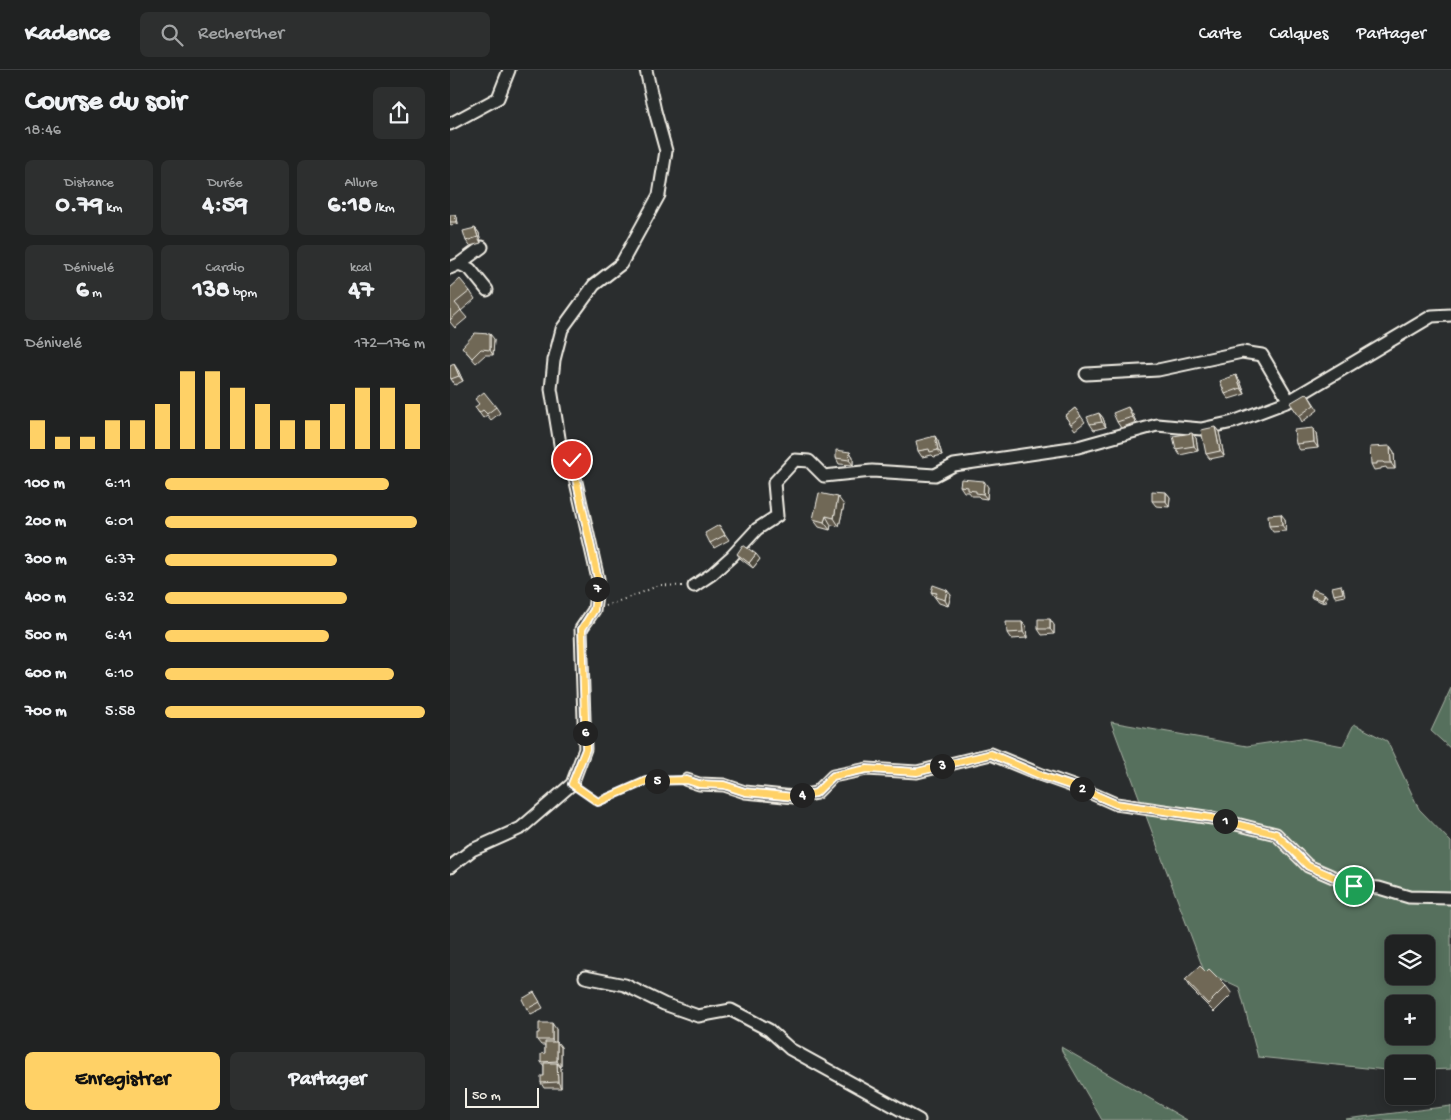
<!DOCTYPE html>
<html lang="fr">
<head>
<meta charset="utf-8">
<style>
  :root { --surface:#202222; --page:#2d2f2f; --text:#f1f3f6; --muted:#a2a4a5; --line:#3d3f40; --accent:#ffd166 }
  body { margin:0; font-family:"Gochi Hand",sans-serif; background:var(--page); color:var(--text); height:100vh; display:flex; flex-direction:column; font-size:19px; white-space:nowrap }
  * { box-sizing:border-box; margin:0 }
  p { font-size:16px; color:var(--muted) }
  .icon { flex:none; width:28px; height:28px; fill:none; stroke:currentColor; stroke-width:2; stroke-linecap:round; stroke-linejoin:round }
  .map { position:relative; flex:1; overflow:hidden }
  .side { display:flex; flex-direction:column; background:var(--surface); width:450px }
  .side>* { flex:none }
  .buttons { position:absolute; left:935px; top:865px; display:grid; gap:10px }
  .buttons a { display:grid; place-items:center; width:50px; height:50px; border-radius:8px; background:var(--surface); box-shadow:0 2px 12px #0003,0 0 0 1px var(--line); font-size:25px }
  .scale { position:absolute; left:15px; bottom:12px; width:74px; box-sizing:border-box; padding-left:5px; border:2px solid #f4f1e8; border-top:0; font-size:14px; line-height:18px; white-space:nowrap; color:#f4f1e8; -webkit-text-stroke:4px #2a2d2e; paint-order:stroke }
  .pin { position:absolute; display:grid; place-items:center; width:42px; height:42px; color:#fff; margin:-21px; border:2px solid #fff; border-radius:50%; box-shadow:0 1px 5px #0007 }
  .km { position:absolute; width:25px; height:25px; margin:-12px; border-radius:50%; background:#222; color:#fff; font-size:14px; line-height:25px; text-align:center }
  .round { display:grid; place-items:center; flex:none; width:52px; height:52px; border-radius:8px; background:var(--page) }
  .headline { display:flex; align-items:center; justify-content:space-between; height:85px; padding:0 25px }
  h1 { font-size:28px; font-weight:700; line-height:38px }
  .stats { display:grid; grid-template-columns:repeat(3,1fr); gap:8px; height:85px; padding:5px 25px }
  .stats div { display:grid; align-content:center; border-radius:8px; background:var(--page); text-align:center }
  .stats b { font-size:25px; font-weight:700 }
  .stats small { font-size:14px; font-weight:400 }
  .stats p { font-size:14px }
  .chart { height:140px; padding:10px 25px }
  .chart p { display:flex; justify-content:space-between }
  .chart svg { width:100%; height:90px; margin-top:5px; stroke:var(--accent); stroke-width:6 }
  .primary-button { display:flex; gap:10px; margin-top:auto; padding:10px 25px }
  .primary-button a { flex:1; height:58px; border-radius:8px; background:var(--accent); color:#111; font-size:20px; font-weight:700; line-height:58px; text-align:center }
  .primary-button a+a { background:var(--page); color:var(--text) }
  ul { padding:0 25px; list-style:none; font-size:16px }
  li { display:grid; grid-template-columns:80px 60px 1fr; align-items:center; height:38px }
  li i { height:12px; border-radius:6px; background:var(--accent) }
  header { display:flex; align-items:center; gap:30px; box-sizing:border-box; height:70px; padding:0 25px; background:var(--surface); border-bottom:1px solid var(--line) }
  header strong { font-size:24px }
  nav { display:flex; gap:28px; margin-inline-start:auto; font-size:18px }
  .search { width:350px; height:45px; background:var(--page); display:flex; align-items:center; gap:12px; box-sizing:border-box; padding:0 18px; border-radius:8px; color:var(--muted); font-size:19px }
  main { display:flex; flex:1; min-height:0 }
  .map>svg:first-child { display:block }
  .green { fill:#566f5d; stroke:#a5b0a2; fill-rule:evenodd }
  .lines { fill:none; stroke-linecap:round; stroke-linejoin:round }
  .minor-casing { stroke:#f4f1e8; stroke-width:15 }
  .path { stroke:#f4f1e8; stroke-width:2; stroke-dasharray:1 4; stroke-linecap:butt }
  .minor { stroke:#2a2d2e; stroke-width:11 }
  .wall { fill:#5f594b; stroke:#f4f1e8 }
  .shaded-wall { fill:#4e483d; stroke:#f4f1e8 }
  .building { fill:#6f6757; stroke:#f4f1e8 }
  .route-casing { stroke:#fff; stroke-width:10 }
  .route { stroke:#ffd166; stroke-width:6 }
</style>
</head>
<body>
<header>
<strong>Kadence</strong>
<div class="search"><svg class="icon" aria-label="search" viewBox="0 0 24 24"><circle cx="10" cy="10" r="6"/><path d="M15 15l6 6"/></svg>Rechercher</div>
<nav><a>Carte</a><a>Calques</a><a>Partager</a></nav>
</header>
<main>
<section class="side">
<div class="headline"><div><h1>Course du soir</h1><p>18:46</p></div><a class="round"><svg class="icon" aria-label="share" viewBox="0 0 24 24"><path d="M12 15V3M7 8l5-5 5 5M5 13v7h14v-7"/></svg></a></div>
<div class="stats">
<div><p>Distance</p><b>0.79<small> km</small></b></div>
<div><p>Durée</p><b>4:59</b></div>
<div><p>Allure</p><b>6:18<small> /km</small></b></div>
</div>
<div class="stats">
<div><p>Dénivelé</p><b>6<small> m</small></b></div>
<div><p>Cardio</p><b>138<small> bpm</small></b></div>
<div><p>kcal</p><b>47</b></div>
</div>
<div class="chart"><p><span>Dénivelé</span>172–176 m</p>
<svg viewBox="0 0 160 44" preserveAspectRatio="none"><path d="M5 44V30M15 44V38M25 44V38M35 44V30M45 44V30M55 44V22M65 44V6M75 44V6M85 44V14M95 44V22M105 44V30M115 44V30M125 44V22M135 44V14M145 44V14M155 44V22"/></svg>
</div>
<ul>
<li><b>100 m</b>6:11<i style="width:86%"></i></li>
<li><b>200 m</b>6:01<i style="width:97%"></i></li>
<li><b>300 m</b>6:37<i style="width:66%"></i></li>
<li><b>400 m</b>6:32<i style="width:70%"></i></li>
<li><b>500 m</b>6:41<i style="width:63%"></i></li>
<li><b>600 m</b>6:10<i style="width:88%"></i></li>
<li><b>700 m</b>5:58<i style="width:100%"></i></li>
</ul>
<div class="primary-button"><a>Enregistrer</a><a>Partager</a></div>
</section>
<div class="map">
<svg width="1001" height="1050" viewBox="0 0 1001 1050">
  <rect width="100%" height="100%" fill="#2a2d2e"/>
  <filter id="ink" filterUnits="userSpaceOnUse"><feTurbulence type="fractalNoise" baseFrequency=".02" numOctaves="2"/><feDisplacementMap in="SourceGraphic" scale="10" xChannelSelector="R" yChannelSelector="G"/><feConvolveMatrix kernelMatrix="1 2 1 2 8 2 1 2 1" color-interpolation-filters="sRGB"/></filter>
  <g filter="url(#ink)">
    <path class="green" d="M1001 618V679L981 661Z
      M661 652 797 676 851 668 893 676 904 654 937 671 969 739 1001 772V999L976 1000V994H944V1000H936L808 987 789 917 754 901ZM944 874H976V906H944ZM944 934H976V966H944Z
      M611 977 737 1050H652L612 981Z
      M1001 1036V1050H896V1049Z"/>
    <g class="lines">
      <g class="minor-casing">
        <path id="minor" d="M0 54 48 28 59 0
          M9 194 32 177
          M0 198 9 194 20 199 37 220
          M636 304 708 300 792 282 812 285 839 331
          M244 516 262 504 282 486 307 459 327 446 324 413 345 390 359 391 374 406 422 401 485 405 504 395 628 377 707 355 751 359 783 352 839 331 982 246 1001 245
          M237 710 249 714 274 715 295 722 344 727 366 723 383 706 417 699 467 702 541 684 592 705 634 720 666 734 762 748 826 764 858 796 904 816 929 818 959 827 1001 828
          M0 797 22 780 71 758 122 714 135 679 131 559 144 540 148 509 121 390 111 380 101 319 104 290 112 259 144 215 171 194 209 125 216 81 205 41 196 0
          M135 907 175 915 214 934 248 946 281 940 319 960 340 979 469 1050"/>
      </g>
      <path class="path" d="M155 536 191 523 209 515 234 516
        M130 719 148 732 196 711 227 710"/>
      <use href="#minor" class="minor"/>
    </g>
    <path class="wall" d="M0 145 7 147 8 154 0 155Z
      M25 158 29 163 31 173 20 176 16 171Z
      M0 218 20 221 25 229 11 241 17 248 5 258 0 252Z
      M44 269 43 285H35L26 293 12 277Z
      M8 300 13 311 5 315 1 309Z
      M786 305 790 311 795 324 779 329 775 324Z
      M857 323 868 340 852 352 849 346Z
      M25 337H46L50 343 41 350 37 345 33 348Z
      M625 338 635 352 625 360 615 346Z
      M649 343 653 348 656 357 644 360 640 354Z
      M682 343 686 352 671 358 667 352Z
      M765 357 769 362 774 386 760 389 756 384Z
      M863 358 866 363 868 378 850 380 846 374Z
      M746 368 748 381 730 385 726 379Z
      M488 371 492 385 484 387 482 385 472 387 468 381Z
      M940 376 944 382 945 399H937L936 397 931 398V399L924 400 921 394Z
      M400 382 403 387V395L389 394 386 388Z
      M510 416 538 417 537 429 530 428 528 426H522L519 422H514Z
      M716 422 720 427 719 437 706 436 702 431Z
      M394 435 389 456 381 455 380 460 369 457 363 449Z
      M835 449 836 461 823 462 819 456Z
      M269 455 279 470 264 478 260 473Z
      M287 484 310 489 303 498 291 489Z
      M893 518 895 526 886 528 884 525Z
      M481 522 501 525 498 536 489 533Z
      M875 524 877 527 874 533 862 528 861 526Z
      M572 552 576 557 577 568 561 569 557 563Z
      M604 555V564L592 565 588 559Z
      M756 902 776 916 782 924 764 942 740 918 735 910Z
      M84 922 93 938 81 944 77 939Z
      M106 959V972H107L111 977V997H110L111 998V1018H94L91 1013 94 1006V996L91 992 95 983V975H91L87 970Z"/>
    <path class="shaded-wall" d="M5 145 7 147 8 154 6 152Z
      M25 158 29 163 31 173 28 167Z
      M40 264 44 269 43 285 40 280Z
      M4 294 8 300 13 311 9 306Z
      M786 305 790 311 795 324 791 318Z
      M678 337 682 343 686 352 682 347Z
      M649 343 653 348 656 357 652 352Z
      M765 357 769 362 774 386 770 381Z
      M863 358 866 363 868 378 864 372Z
      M742 363 746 368 748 381 744 376Z
      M485 366 488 371 492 385 488 380Z
      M940 376 944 382 945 399 941 393Z
      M400 382 403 387V395L399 390Z
      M534 411 538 417 537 429 533 424Z
      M716 422 720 427 719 437 716 431Z
      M388 427 394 435 389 456 384 448Z
      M831 444 835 449 836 461 832 455Z
      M376 446 381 455 380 460 374 452Z
      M306 484 310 489 303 498 299 493Z
      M497 520 501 525 498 536 495 530Z
      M875 524 877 527 874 533 872 530Z
      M600 549 604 555V564L600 559Z
      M572 552 576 557 577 568 573 562Z
      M102 953 106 959V975L102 970Z
      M107 972 111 977V997L107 991Z
      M107 993 111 998V1018L108 1012Z"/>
    <path class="building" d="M0 145H5L6 152H0Z
      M25 158 28 167 16 171 13 161Z
      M10 209 20 221 5 233 11 240 0 250V218Z
      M25 263 40 264V280L31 279 22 288 12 277Z
      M4 294 9 306 1 309 0 307V296Z
      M786 305 791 318 775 324 770 311Z
      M34 322 46 337 37 344 33 340 29 343 25 337 29 334 25 329Z
      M857 323 864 335 849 346 840 333Z
      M678 337 682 347 667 352 663 343Z
      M625 338 631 346 621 354 615 346Z
      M649 343 652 352 640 354 637 347Z
      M765 357 770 381 756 384 751 360Z
      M863 358 864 372 846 374 844 360Z
      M742 363 744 376 726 379 723 366Z
      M485 366 488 380 480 382 479 379 468 381 466 371Z
      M940 376 941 393H934L933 392H927V394H921L920 377Z
      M386 380 400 382 399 390 386 388Z
      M511 409 534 411 533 424 526 423V421L518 420V417L510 416Z
      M702 421 716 422V431H702Z
      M369 423 388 427 384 448 376 446 374 452 363 449Z
      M831 444 832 455 819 456 818 445Z
      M269 455 275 465 260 473 255 463Z
      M293 475 306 484 299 493 287 484Z
      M483 515 497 520 495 530 485 527 487 523 481 522Z
      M891 515 893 523 884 525 882 517Z
      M863 519 875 524 872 530 861 526Z
      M588 549H600V559H588Z
      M556 552H572L573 562 557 563Z
      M750 896 756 902 759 899 776 916 758 934 735 910Z
      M84 922 90 932 77 939 72 929Z
      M89 953H102V970H87V963H89Z
      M95 972H107V991L91 992V984L95 983Z
      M94 993H107L108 1012 91 1013V1006H94Z"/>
  </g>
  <g class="lines" filter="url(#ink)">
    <g class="route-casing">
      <path id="route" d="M122 390 148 509 144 540 132 559 136 679 122 714 148 732 196 711 237 710 249 714 274 715 295 722 344 727 366 723 383 706 417 699 467 702 541 684 592 706 634 720 666 734 762 748 826 764 858 796 904 816"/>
    </g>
    <use href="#route" class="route"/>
  </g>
</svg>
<div class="buttons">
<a><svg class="icon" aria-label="layers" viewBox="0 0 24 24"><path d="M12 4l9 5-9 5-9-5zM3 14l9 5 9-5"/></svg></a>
<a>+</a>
<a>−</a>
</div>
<div class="scale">50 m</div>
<div class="pin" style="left:904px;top:816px;background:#1e9e55"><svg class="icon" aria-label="arrive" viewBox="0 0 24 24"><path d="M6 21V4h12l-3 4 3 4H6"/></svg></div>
<div class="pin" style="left:122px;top:390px;background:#d93025"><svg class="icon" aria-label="check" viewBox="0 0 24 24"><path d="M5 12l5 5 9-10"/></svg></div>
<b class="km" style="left:775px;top:751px">1</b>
<b class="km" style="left:632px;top:719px">2</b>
<b class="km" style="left:492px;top:696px">3</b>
<b class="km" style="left:352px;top:725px">4</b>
<b class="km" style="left:207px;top:711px">5</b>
<b class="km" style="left:135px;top:663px">6</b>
<b class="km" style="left:147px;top:519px">7</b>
</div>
</main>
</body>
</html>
